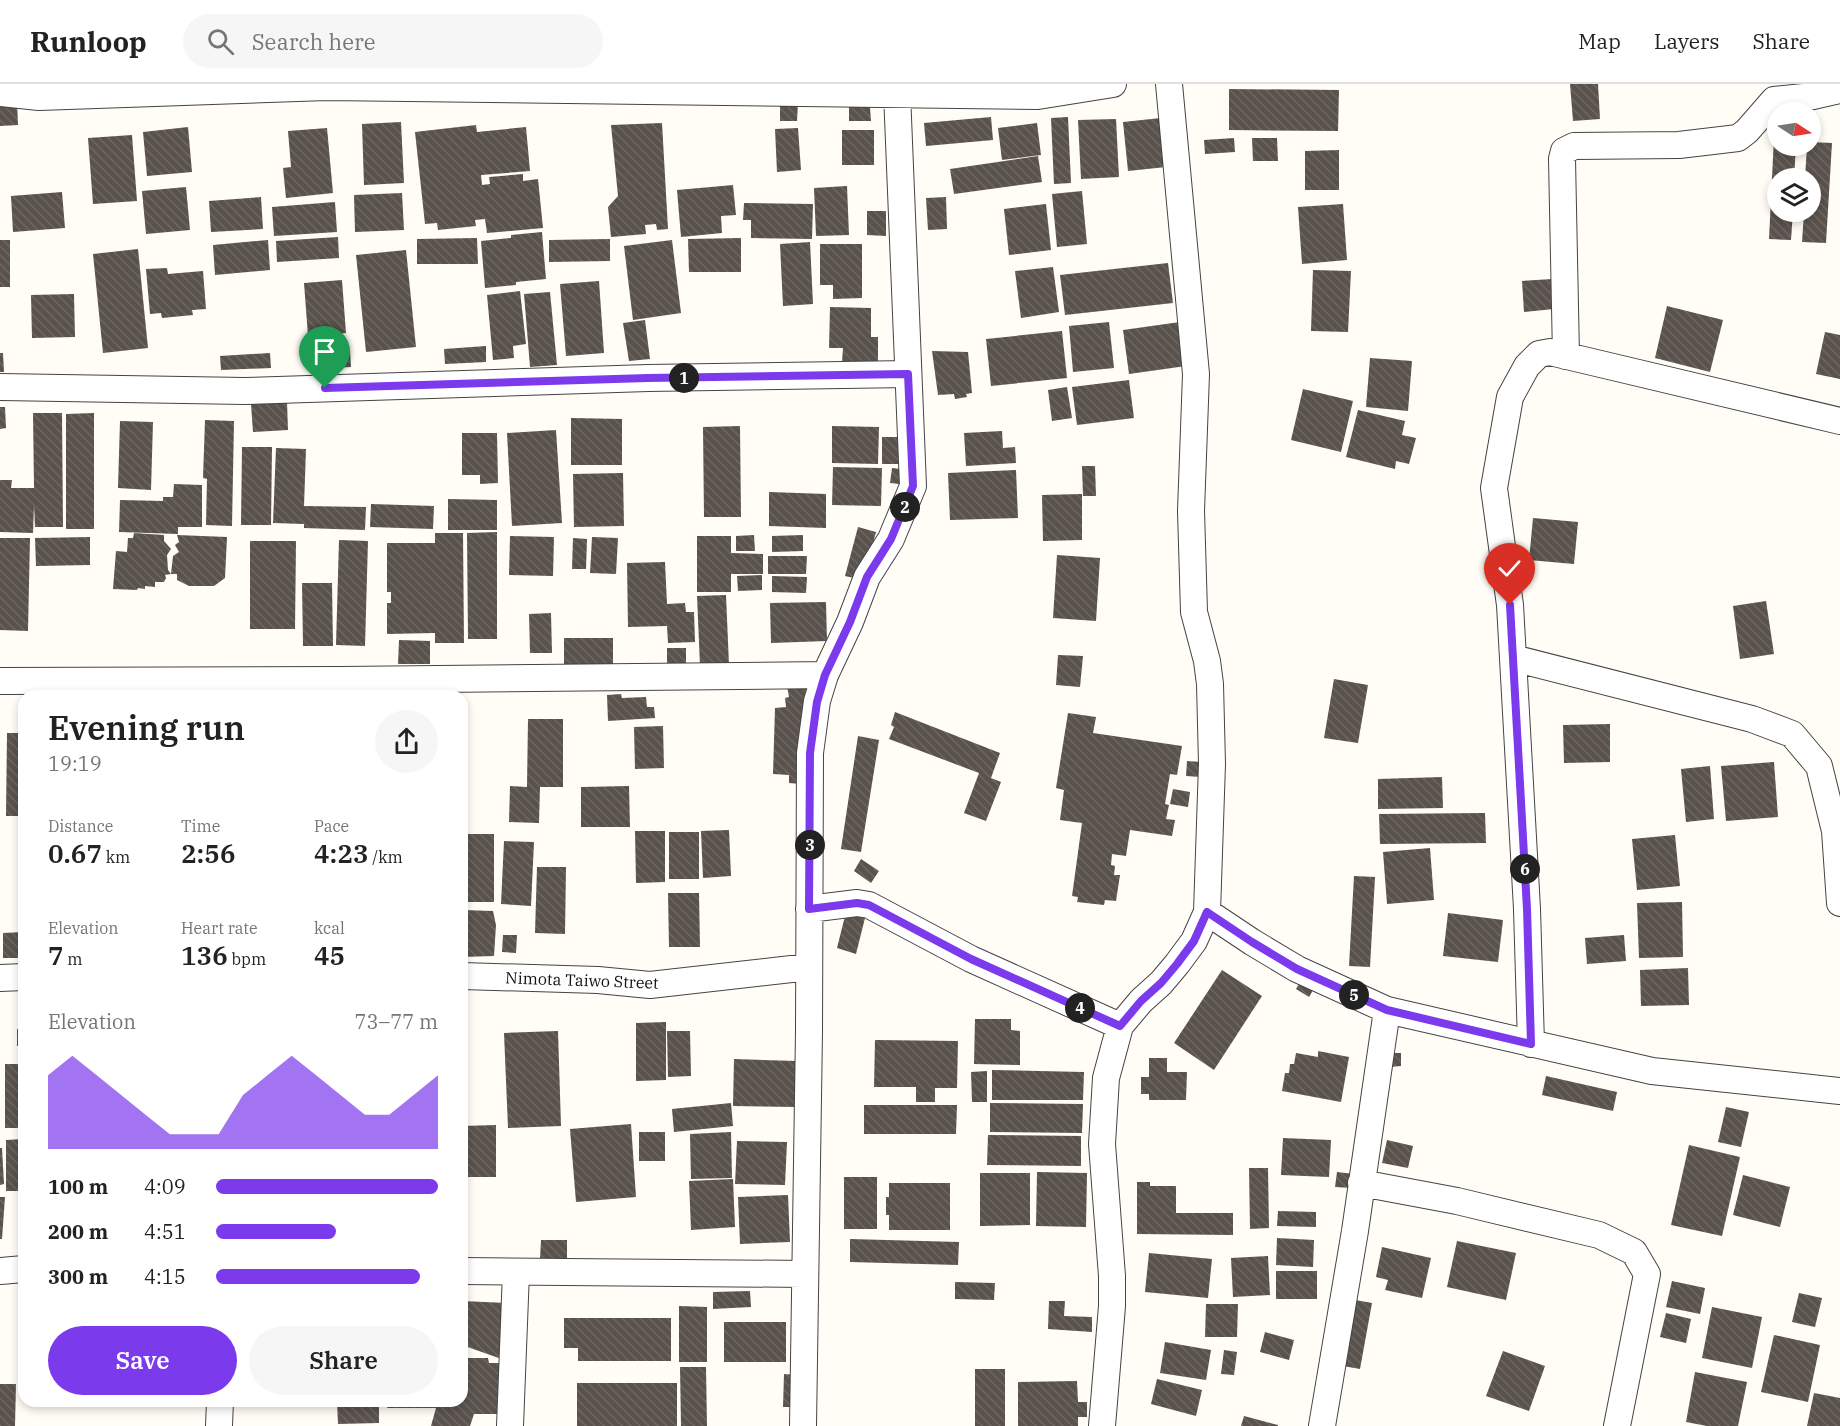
<!DOCTYPE html>
<html lang="en">
<head>
<meta charset="utf-8">
<style>
  :root { --surface:#fff; --page:#f6f6f6; --text:#222; --muted:#767676; --line:#e0e0e0; --accent:#7c3aed }
  body { margin:0; font-family:"IBM Plex Serif",serif; background:var(--page); color:var(--text); height:100vh; display:flex; flex-direction:column; font-size:22px; white-space:nowrap }
  * { box-sizing:border-box; margin:0 }
  p { font-size:20px; color:var(--muted) }
  .icon { flex:none; width:33px; height:33px; fill:none; stroke:currentColor; stroke-width:2; stroke-linecap:round; stroke-linejoin:round }
  .map { position:relative; flex:1; overflow:hidden }
  .side { position:absolute; left:18px; top:606px; width:450px; height:717px; display:flex; flex-direction:column; background:var(--surface); border-radius:18px; box-shadow:0 3px 9px #0003 }
  .side>* { flex:none }
  .needle { width:39px; rotate:102deg }
  .fabs { position:absolute; left:1767px; top:18px; display:grid; gap:12px }
  .fabs a { display:grid; place-items:center; width:54px; height:54px; border-radius:50%; background:var(--surface); box-shadow:0 3px 9px #0003; font-size:30px }
  .pin { position:absolute; display:grid; place-items:center; width:51px; height:51px; color:#fff; margin:-62px -26px; border-radius:50% 50% 50% 0; rotate:-45deg; box-shadow:0 0 6px #0007 }
  .pin .icon { rotate:45deg }
  .km { position:absolute; width:30px; height:30px; margin:-15px; border-radius:50%; background:#222; color:#fff; font-size:16px; line-height:30px; text-align:center }
  .round { display:grid; place-items:center; flex:none; width:63px; height:63px; border-radius:32px; background:var(--page) }
  .summary { display:flex; align-items:center; justify-content:space-between; height:102px; padding:0 30px }
  h1 { font-size:33px; font-weight:600; line-height:45px }
  .stats { display:grid; grid-template-columns:repeat(3,1fr); gap:9px; height:102px; padding:6px 30px }
  .stats div { display:grid; align-content:center }
  .stats b { font-size:26px; font-weight:600 }
  .stats small { font-size:16px; font-weight:400 }
  .stats p { font-size:16px }
  .chart { height:168px; padding:12px 30px }
  .chart p { display:flex; justify-content:space-between }
  .chart svg { width:100%; height:108px; margin-top:6px; fill:var(--accent); opacity:.7 }
  .button { display:flex; gap:12px; margin-top:auto; padding:12px 30px }
  .button a { flex:1; height:69px; border-radius:36px; background:var(--accent); color:#fff; font-size:24px; font-weight:600; line-height:69px; text-align:center }
  .button a+a { background:var(--page); color:var(--text) }
  ul { padding:0 30px; list-style:none; font-size:20px }
  li { display:grid; grid-template-columns:96px 72px 1fr; align-items:center; height:45px }
  li i { height:15px; border-radius:8px; background:var(--accent) }
  header { display:flex; align-items:center; gap:36px; box-sizing:border-box; height:84px; padding:0 30px; background:var(--surface); border-bottom:2px solid var(--line) }
  header strong { font-size:28px }
  nav { display:flex; gap:33px; margin-inline-start:auto; font-size:21px }
  .search { width:420px; height:54px; background:var(--page); display:flex; align-items:center; gap:15px; box-sizing:border-box; padding:0 21px; border-radius:33px; color:var(--muted); font-size:22px }
  .map>svg:first-child { display:block }
  .building { fill:url(#building-back-hatch) }
  .lines { fill:none; stroke-linecap:round; stroke-linejoin:round }
  .minor-casing { stroke:#444; stroke-width:28 }
  .minor { stroke:#fff; stroke-width:26 }
  .route-casing { stroke:#fff; stroke-width:12 }
  .route { stroke:#7c3aed; stroke-width:8 }
  .labels { text-anchor:middle; dominant-baseline:central; stroke-width:6; stroke-linejoin:round; paint-order:stroke }
  .street-label { font-size:16px; fill:#111; stroke:#fff }
</style>
</head>
<body>
<header>
<strong>Runloop</strong>
<div class="search"><svg class="icon" aria-label="search" viewBox="0 0 24 24"><circle cx="10" cy="10" r="6"/><path d="M15 15l6 6"/></svg>Search here</div>
<nav><a>Map</a><a>Layers</a><a>Share</a></nav>
</header>
<div class="map">
<svg width="1840" height="1342" viewBox="0 0 1840 1342">
  <defs>
    <pattern id="building-back-hatch" width="6" height="6" patternUnits="userSpaceOnUse" patternTransform="scale(1.5)"><rect width="6" height="6" fill="#5a524d"/><path d="M-1 5l2 2M0 0l6 6M5-1l2 2" fill="none" stroke="#6d6662"/></pattern>
  </defs>
  <rect width="100%" height="100%" fill="#fffdf5"/>
  <path class="building" d="M1570 0H1598L1600 35 1573 37Z
    M1229 5 1339 6 1338 47 1229 46Z
    M17 17 18 41 0 42V18Z
    M780 19H798L797 37H780Z
    M849 23H870L871 37H849Z
    M991 33 993 56 926 62 924 39Z
    M1068 33 1071 99 1054 100 1051 34Z
    M1161 34 1166 83 1128 87 1123 38Z
    M1116 35 1119 93 1081 95 1078 36Z
    M401 38 404 99 364 101 362 40Z
    M662 39 668 145 657 146 656 140 645 141 646 150 611 153 608 123 618 112 611 41Z
    M1037 39 1041 71 1002 76 998 44Z
    M476 41 477 48 526 43 530 87 481 91 482 101 490 100 489 93 523 90V97L538 95 543 144 487 149 485 135 475 136 476 142 438 146 437 139 425 140 415 48Z
    M188 43 192 88 147 92 143 48Z
    M327 44 333 109 286 114 283 84 291 83 288 47Z
    M798 44 801 86 777 88 775 45Z
    M842 46H874V81H842Z
    M132 51 137 117 93 120 88 54Z
    M1774 53H1778V62H1796L1794 94H1778V128H1793L1791 156 1769 155Z
    M1234 54 1235 68 1205 70 1204 56Z
    M1252 54H1277L1278 77H1253Z
    M1810 58 1832 59 1826 159 1802 158 1804 128H1810V94H1805L1807 62H1810Z
    M1339 66V106H1305V67Z
    M1038 72 1042 98 954 110 950 85Z
    M733 101 736 131 721 132 722 149 681 153 677 106Z
    M847 102 849 151 816 152 814 104Z
    M186 103 190 146 146 150 142 107Z
    M1082 107 1087 160 1057 163 1052 110Z
    M62 108 65 144 13 148 11 112Z
    M402 109 404 146 355 148 354 111Z
    M261 113 263 145 211 148 209 117Z
    M946 113 947 145 928 146 926 114Z
    M335 118 337 148 274 152 272 123Z
    M744 119 813 120 812 155 751 154V136H743Z
    M1046 120 1051 166 1009 171 1004 125Z
    M1343 120 1347 176 1302 180 1298 123Z
    M867 127H886V152L867 151Z
    M542 148 546 195 516 198V201L485 204 481 157 511 154V151Z
    M338 153 339 174 277 178 276 157Z
    M477 154 478 180H417V155Z
    M741 154V188H689L688 155Z
    M610 155V177L549 178V156Z
    M0 156H10V203H0Z
    M268 156 270 186 215 191 213 161Z
    M672 156 681 229 633 236 624 162Z
    M810 158 813 220 783 222 780 160Z
    M820 160H862V214L833 215V201H820Z
    M138 165 148 264 103 269 93 170Z
    M406 166 416 263 366 268 356 171Z
    M1168 179 1173 219 1065 231 1060 191Z
    M1053 183 1059 228 1021 234 1015 187Z
    M167 184 168 190 203 187 206 225 192 226 193 231 162 234 161 229 150 230 146 185Z
    M1313 186 1351 187 1348 248 1311 247Z
    M1552 195 1554 225 1524 228 1522 197Z
    M342 196 346 249 308 252 304 199Z
    M599 197 604 269 566 272 560 200Z
    M520 207 526 260 513 262 514 274 493 276 487 211Z
    M550 208 557 281 530 283 524 210Z
    M74 210 75 253 32 254 31 211Z
    M1667 222 1723 236 1710 288 1655 274Z
    M830 223 871 224V253H878V279L842 278 843 264H829Z
    M645 236 650 275 629 277 623 239Z
    M1109 238 1114 284 1073 288 1069 242Z
    M1180 238 1186 282 1129 290 1123 246Z
    M1062 247 1067 294 991 302 986 255Z
    M1825 248 1840 251V295L1816 290Z
    M486 262V278L445 280 444 265Z
    M350 266 351 283 317 285 316 268Z
    M932 267 968 268 972 309 966 310 967 313 955 315 954 310 938 311Z
    M0 269H3L4 288H0Z
    M270 269 271 284 221 286 220 272Z
    M1370 274 1412 277 1408 327 1366 323Z
    M1129 296 1134 334 1077 341 1072 303Z
    M1067 303 1072 334 1052 337 1048 306Z
    M1303 305 1353 317 1341 368 1291 356Z
    M287 318 288 346 253 348 251 320Z
    M0 323H5L6 344 0 345Z
    M1358 326 1405 337 1402 351 1416 354 1409 380 1396 377 1395 385 1346 373Z
    M33 329H62L63 443H35L34 421 33 449 0 448V396H12L11 404H34Z
    M94 329V445H66V330Z
    M571 334 622 335V381H571Z
    M205 336 234 337 232 442 206 441 207 395 203 394Z
    M120 337 153 338 151 406 118 404Z
    M740 342 741 433H704L703 343Z
    M832 342 879 343 878 380 832 379Z
    M556 346 562 439 512 442 507 349Z
    M1002 347 1003 364 1015 363 1016 379 966 382 964 349Z
    M462 349H497L498 399 480 400V391H462Z
    M882 353H908V380H882Z
    M242 363H272L271 441H241Z
    M276 364 306 365 304 422 366 423 365 446 304 444V440L273 439Z
    M1082 382H1095L1096 412H1083Z
    M833 383 882 384 881 422 832 421Z
    M892 384 910 386 909 401 890 399Z
    M1016 386 1018 434 950 436 948 389Z
    M623 389 624 442 574 443 573 390Z
    M174 400 202 401V443H178V450L119 448 120 416 163 417V413H173Z
    M769 408 826 410V444L769 442Z
    M1082 410V456L1043 457 1042 411Z
    M448 415 497 416V446H448Z
    M371 420 434 422 433 445 370 443Z
    M1533 434 1578 438 1574 480 1529 476Z
    M858 443 876 448 863 496 845 492Z
    M497 448V555H468L467 449Z
    M134 449 164 451V457L171 465 167 471 168 486 171 490 173 472 179 468 175 461 179 458 177 451 227 453 225 494 214 502H189L177 496V490H171L165 491 166 494 164 498H155V503L145 502V505L138 504 137 506 113 505 116 467 127 468 128 454H133Z
    M435 449H463L464 559H435V549L387 550V519H391V508H387V459H435Z
    M754 451 755 467H736V452Z
    M803 451V467L772 468V452Z
    M510 452 554 453 553 492 509 491Z
    M697 452H731V469L763 470V490H731V508H697Z
    M90 453V481L36 482 35 454Z
    M592 453 618 454 616 490 590 489Z
    M0 454H30L28 547 0 546Z
    M573 454 587 455 586 485H572Z
    M339 456 368 457 365 562 336 561Z
    M250 457H296L295 545H250Z
    M1057 471 1100 474 1096 537 1053 534Z
    M768 472H807L806 490H768Z
    M665 478 667 520 685 519 686 528H694L695 558 668 559 667 542 628 543 627 479Z
    M762 491V506L738 507 737 492Z
    M772 492 807 493 806 509 772 508Z
    M302 499H332L333 562H303Z
    M726 511 729 581 700 582 697 512Z
    M1766 517 1774 570 1740 575 1733 522Z
    M826 518 827 557 771 559 770 519Z
    M551 529 552 569H530L529 530Z
    M564 554H613V580H564Z
    M399 556 430 557V580H398Z
    M667 564H686V581H667Z
    M1058 571 1083 572 1080 603 1056 601Z
    M1334 595 1368 601 1358 659 1324 654Z
    M787 602 806 604 807 666 801 700 789 699V691L773 690 775 624 786 623 785 614 789 613Z
    M621 610 622 614 646 613 647 623H654L655 634 608 637 607 611Z
    M895 628 1000 669 991 694 1001 698 986 737 964 729 979 689 889 655 894 643 891 641Z
    M1068 629 1096 633 1093 649 1182 662 1177 691 1170 690 1165 720 1169 721 1166 735 1175 736 1172 752 1130 746 1126 772 1112 770 1111 781 1115 782 1114 791H1120L1116 817 1105 816 1104 821 1077 818 1078 813 1072 812 1082 739 1060 736 1064 706 1056 704Z
    M528 635H563V703H540L539 739 509 738 510 702 527 703Z
    M1610 640V678L1564 679 1563 641Z
    M663 642 664 684 635 685 634 643Z
    M7 649H24V732H6Z
    M858 652 879 656 861 768 841 765Z
    M1187 677 1202 678 1201 693 1186 692Z
    M1774 678 1778 733 1726 737 1721 682Z
    M1710 682 1714 735 1686 738 1681 685Z
    M1442 693 1443 724 1378 725V695Z
    M629 702 630 743H581V703Z
    M1173 705 1190 708 1188 723 1170 720Z
    M1485 729 1486 759 1380 760 1379 730Z
    M729 746 731 792 703 794 701 747Z
    M635 747H665V798L636 799Z
    M669 748H699V795H669Z
    M462 750H494V818H462Z
    M1675 751 1680 802 1637 806 1632 755Z
    M504 757 534 758 531 822 501 820Z
    M1430 764 1434 816 1387 820 1383 768Z
    M861 775 879 787 871 799 854 787Z
    M537 783H566L565 850 535 849Z
    M1354 792 1375 793 1370 883 1349 882Z
    M668 809H699L700 863H669Z
    M1682 818 1683 873 1639 874 1637 819Z
    M462 826 493 827 496 841 494 872 462 873Z
    M846 828 865 834 856 870 837 864Z
    M1448 829 1503 836 1498 878 1443 872Z
    M24 848V874H3V849Z
    M503 851H517L516 869 502 868Z
    M1624 851 1626 877 1587 880 1585 854Z
    M1688 884 1689 921 1641 922 1640 886Z
    M1222 886 1262 912 1214 986 1174 959Z
    M1302 895 1315 903 1309 913 1296 905Z
    M975 935H1011V946L1020 947V981L974 980Z
    M666 938V996L636 997V939Z
    M17 945H24V962H17Z
    M558 947 561 1042 508 1044 504 949Z
    M667 947H690L691 992 668 993Z
    M875 956 958 957 957 1004H935V1018H916V1003H874Z
    M1318 967 1349 973 1341 1018 1282 1007 1285 989H1289L1290 980H1294L1296 969 1318 973Z
    M1390 969H1401V982L1390 983Z
    M1149 974H1167V988H1187L1186 1016H1149V1010H1141V993H1149Z
    M734 975 797 977 796 1023 733 1022Z
    M5 980H24V1044H5Z
    M992 986 1084 988 1083 1016H992Z
    M987 987V1018H972L971 988Z
    M1546 992 1617 1008 1613 1027 1542 1011Z
    M731 1019 733 1042 674 1048 672 1025Z
    M990 1019 1083 1020 1082 1049 990 1048Z
    M864 1021H957L956 1050H864Z
    M1726 1023 1749 1028 1741 1063 1718 1058Z
    M631 1040 636 1113 576 1118 570 1045Z
    M496 1041V1093H462V1042Z
    M639 1048H665V1077H639Z
    M731 1048 732 1094 691 1095 690 1050Z
    M988 1051 1081 1052V1082L987 1081Z
    M1283 1054 1331 1056 1329 1093 1281 1091Z
    M24 1055V1107H6V1056Z
    M1387 1056 1413 1062 1408 1084 1382 1079Z
    M737 1057 787 1058 785 1101 735 1100Z
    M1689 1061 1740 1073 1722 1152 1671 1141Z
    M0 1064H2L4 1100 0 1101Z
    M1249 1084H1268L1269 1144 1250 1145Z
    M1037 1088 1087 1089 1086 1143 1036 1142Z
    M1337 1088 1354 1090 1352 1104 1335 1103Z
    M980 1089H1030V1141L980 1142Z
    M1743 1091 1790 1103 1780 1143 1733 1131Z
    M844 1093H877V1145H844Z
    M733 1095 735 1143 691 1146 689 1097Z
    M1137 1098H1150V1102H1176V1129H1233V1151L1137 1150Z
    M889 1099H950V1146H889V1131H886V1113H889Z
    M788 1111 790 1158 740 1160 738 1113Z
    M0 1113H5L2 1155H0Z
    M1278 1127 1316 1128V1143L1277 1142Z
    M1277 1154 1314 1156 1313 1183 1276 1181Z
    M850 1155 959 1158 958 1181 850 1178Z
    M541 1156H567V1176L540 1175Z
    M1457 1157 1516 1169 1506 1216 1447 1203Z
    M1382 1163 1431 1174 1422 1214 1385 1206 1388 1196 1376 1193Z
    M1149 1169 1212 1175 1208 1214 1145 1208Z
    M1268 1172 1270 1211 1233 1213 1231 1174Z
    M1276 1187H1317V1215H1276Z
    M1672 1197 1705 1204 1700 1230 1666 1223Z
    M955 1198 995 1199 994 1216 955 1215Z
    M750 1207 751 1223 713 1225V1208Z
    M1799 1209 1822 1214 1815 1243 1792 1238Z
    M1350 1215 1372 1219 1360 1285 1343 1282Z
    M462 1217 507 1219 510 1278 462 1261Z
    M1049 1217H1065L1064 1232 1092 1233V1248L1048 1245Z
    M1206 1220H1238L1237 1253H1205Z
    M679 1222 707 1223V1278H679Z
    M1712 1223 1762 1233 1752 1284 1702 1274Z
    M1666 1229 1691 1235 1686 1259 1660 1253Z
    M564 1234H671V1277H578V1264H564Z
    M724 1238H786V1278H724Z
    M1265 1248 1294 1256 1289 1276 1260 1268Z
    M1774 1251 1820 1261 1808 1318 1761 1308Z
    M1165 1258 1211 1266 1206 1296 1160 1289Z
    M462 1263H467V1274H488L489 1279H509L508 1330H474L470 1342H431L436 1324H387L388 1317H462Z
    M1224 1266 1237 1268 1234 1291 1221 1290Z
    M1503 1267 1545 1282 1529 1327 1486 1312Z
    M680 1283H706L707 1342H681Z
    M975 1285H1005V1342H975Z
    M1695 1288 1747 1298 1738 1342H1707L1686 1338Z
    M784 1290 798 1291 797 1323H783Z
    M1157 1295 1202 1306 1196 1332 1151 1320Z
    M1077 1297 1078 1318H1087V1333H1078V1342H1018V1298Z
    M577 1299H677V1342H577Z
    M0 1300H16L15 1342H0Z
    M1814 1309 1840 1314V1342H1807Z
    M337 1317H379V1339L338 1340Z
    M1244 1332 1278 1341V1342H1241Z"/>
  <g class="lines">
    <g class="minor-casing">
      <path id="minor" d="M0 9 39 13 327 3 1038 12 1113 0
        M1566 272 1562 75 1564 67 1574 62 1679 61 1738 54 1747 47 1774 16 1813 12 1840 6
        M0 303 245 307 648 294 908 290
        M1513 574 1752 635 1792 650 1819 682 1835 747 1840 819
        M0 597 341 596 825 591
        M809 825 857 819 869 821 971 875 1120 942
        M1207 828 1252 858 1297 885 1387 926 1652 987 1840 1007
        M462 892 598 896 650 901 809 883
        M0 894 24 893
        M1531 960 1527 825 1510 521 1494 404 1510 313 1527 282 1539 270 1550 268 1840 337
        M1361 1099 1457 1117 1599 1151 1634 1168 1647 1190 1617 1342
        M0 1187 24 1185
        M462 1187 805 1190
        M219 1342 220 1317
        M510 1342 516 1188
        M803 1342 809 947 810 669 817 617 825 591 850 538 867 493 891 455 913 402 897 9
        M1102 1342 1112 1222V1192L1102 1060 1106 994 1120 942 1141 917 1161 899 1177 880 1194 857 1207 828 1212 680 1210 600 1207 577 1194 528 1191 427 1196 290 1169 0
        M1322 1342 1355 1147 1387 926"/>
    </g>
    <use href="#minor" class="minor"/>
  </g>
  <g class="lines">
    <g class="route-casing">
      <path id="route" d="M325 304 648 294 908 290 913 402 891 455 867 493 850 538 825 591 817 618 810 669 809 825 857 819 869 821 971 875 1120 942 1141 917 1161 899 1177 880 1194 857 1207 828 1252 858 1297 885 1387 926 1531 960 1527 825 1510 521"/>
    </g>
    <use href="#route" class="route"/>
  </g>
  <g class="labels">
    <g class="street-label">
      <text transform="translate(582 896) rotate(2)">Nimota Taiwo Street</text>
    </g>
  </g>
</svg>
<div class="fabs">
<a><svg class="needle" viewBox="-14 -14 28 28"><path d="M0-13l5 13h-10z" fill="#e53935"/><path d="M0 13l5-13h-10z" fill="#767676"/></svg></a>
<a><svg class="icon" aria-label="layers" viewBox="0 0 24 24"><path d="M12 4l9 5-9 5-9-5zM3 14l9 5 9-5"/></svg></a>
</div>
<div class="pin" style="left:325px;top:304px;background:#1e9e55"><svg class="icon" aria-label="arrive" viewBox="0 0 24 24"><path d="M6 21V4h12l-3 4 3 4H6"/></svg></div>
<div class="pin" style="left:1510px;top:521px;background:#d93025"><svg class="icon" aria-label="check" viewBox="0 0 24 24"><path d="M5 12l5 5 9-10"/></svg></div>
<b class="km" style="left:684px;top:294px">1</b>
<b class="km" style="left:905px;top:423px">2</b>
<b class="km" style="left:810px;top:761px">3</b>
<b class="km" style="left:1080px;top:924px">4</b>
<b class="km" style="left:1354px;top:911px">5</b>
<b class="km" style="left:1525px;top:785px">6</b>
<section class="side">
<div class="summary"><div><h1>Evening run</h1><p>19:19</p></div><a class="round"><svg class="icon" aria-label="share" viewBox="0 0 24 24"><path d="M12 15V3M7 8l5-5 5 5M5 13v7h14v-7"/></svg></a></div>
<div class="stats">
<div><p>Distance</p><b>0.67<small> km</small></b></div>
<div><p>Time</p><b>2:56</b></div>
<div><p>Pace</p><b>4:23<small> /km</small></b></div>
</div>
<div class="stats">
<div><p>Elevation</p><b>7<small> m</small></b></div>
<div><p>Heart rate</p><b>136<small> bpm</small></b></div>
<div><p>kcal</p><b>45</b></div>
</div>
<div class="chart"><p><span>Elevation</span>73–77 m</p>
<svg viewBox="0 0 160 44" preserveAspectRatio="none"><path d="M0 44V14L10 6L20 14L30 22L40 30L50 38L60 38L70 38L80 22L90 14L100 6L110 14L120 22L130 30L140 30L150 22L160 14V44z"/></svg>
</div>
<ul>
<li><b>100 m</b>4:09<i style="width:100%"></i></li>
<li><b>200 m</b>4:51<i style="width:54%"></i></li>
<li><b>300 m</b>4:15<i style="width:92%"></i></li>
</ul>
<div class="button"><a>Save</a><a>Share</a></div>
</section>
</div>
</body>
</html>
